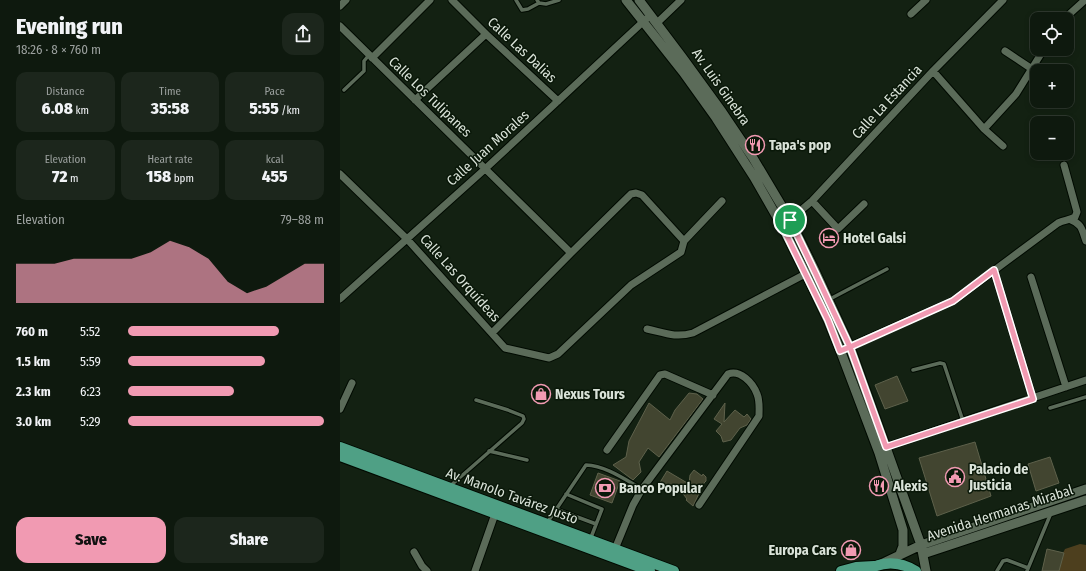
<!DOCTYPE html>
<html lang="en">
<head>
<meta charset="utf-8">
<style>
  :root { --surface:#0e190e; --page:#1c261c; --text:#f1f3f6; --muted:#9ba09e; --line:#2e382e; --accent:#f19ab2 }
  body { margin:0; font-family:"Fira Sans Condensed",sans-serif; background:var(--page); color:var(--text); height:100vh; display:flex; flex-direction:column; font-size:15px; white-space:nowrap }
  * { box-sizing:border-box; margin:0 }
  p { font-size:13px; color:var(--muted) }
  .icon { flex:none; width:22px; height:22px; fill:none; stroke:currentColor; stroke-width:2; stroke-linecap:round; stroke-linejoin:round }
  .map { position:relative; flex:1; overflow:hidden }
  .sheet { display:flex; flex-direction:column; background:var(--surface); width:340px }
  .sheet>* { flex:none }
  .tools { position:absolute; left:690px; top:12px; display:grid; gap:8px }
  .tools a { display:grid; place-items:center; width:44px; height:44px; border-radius:8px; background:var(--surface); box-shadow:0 2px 6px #0003,0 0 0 1px var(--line); font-size:20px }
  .pin { position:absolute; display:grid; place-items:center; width:34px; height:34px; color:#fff; margin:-17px; border:2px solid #fff; border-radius:50%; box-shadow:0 1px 4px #0007 }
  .round { display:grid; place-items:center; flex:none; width:42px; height:42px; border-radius:12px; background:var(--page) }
  .overview { display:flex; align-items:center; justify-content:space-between; height:68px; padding:0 16px }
  h1 { font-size:22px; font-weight:800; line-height:30px }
  .figures { display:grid; grid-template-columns:repeat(3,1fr); gap:6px; height:68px; padding:4px 16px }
  .figures div { display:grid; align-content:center; border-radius:10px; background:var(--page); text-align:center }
  .figures b { font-size:17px; font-weight:800 }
  .figures small { font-size:11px; font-weight:400 }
  .figures p { font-size:11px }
  .chart { height:112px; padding:8px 16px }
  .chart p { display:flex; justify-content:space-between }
  .chart svg { width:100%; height:72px; margin-top:4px; fill:var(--accent); opacity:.7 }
  .cta { display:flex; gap:8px; margin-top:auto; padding:8px 16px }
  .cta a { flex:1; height:46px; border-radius:12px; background:var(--accent); color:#111; font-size:16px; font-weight:800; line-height:46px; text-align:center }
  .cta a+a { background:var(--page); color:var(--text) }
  ul { padding:0 16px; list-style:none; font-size:13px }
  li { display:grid; grid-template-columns:64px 48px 1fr; align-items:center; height:30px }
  li i { height:10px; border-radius:5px; background:var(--accent) }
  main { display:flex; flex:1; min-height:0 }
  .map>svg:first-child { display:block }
  .green { fill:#4d3f1e }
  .building { fill:#424530; stroke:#5e614b }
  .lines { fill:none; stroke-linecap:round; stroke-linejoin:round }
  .lane-casing { stroke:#010a01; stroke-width:5.5 }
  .street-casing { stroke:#010a01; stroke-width:9 }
  .secondary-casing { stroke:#010a01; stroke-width:11 }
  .primary-casing { stroke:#010a01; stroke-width:12 }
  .lane { stroke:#5b6b59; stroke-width:3.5 }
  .street { stroke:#5b6b59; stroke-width:7 }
  .secondary { stroke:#5b6b59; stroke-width:9 }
  .primary { stroke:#4fa085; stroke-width:10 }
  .route-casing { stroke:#fff; stroke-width:8 }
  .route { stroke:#f19ab2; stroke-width:5 }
  .labels { text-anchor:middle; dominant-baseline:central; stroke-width:3; stroke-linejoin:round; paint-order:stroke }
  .street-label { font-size:14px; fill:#dae3d9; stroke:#0a1809 }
  .poi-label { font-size:14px; font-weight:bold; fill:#dae3d9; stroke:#0a1809; text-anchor:start }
</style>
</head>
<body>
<main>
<section class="sheet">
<div class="overview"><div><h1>Evening run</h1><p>18:26 · 8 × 760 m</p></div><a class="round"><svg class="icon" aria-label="share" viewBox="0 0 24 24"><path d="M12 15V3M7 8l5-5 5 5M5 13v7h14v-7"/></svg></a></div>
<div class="figures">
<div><p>Distance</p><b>6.08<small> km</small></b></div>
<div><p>Time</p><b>35:58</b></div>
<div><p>Pace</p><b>5:55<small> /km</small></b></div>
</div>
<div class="figures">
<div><p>Elevation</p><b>72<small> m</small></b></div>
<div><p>Heart rate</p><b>158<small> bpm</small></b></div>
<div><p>kcal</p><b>455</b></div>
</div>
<div class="chart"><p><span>Elevation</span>79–88 m</p>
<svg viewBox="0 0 160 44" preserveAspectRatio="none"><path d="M0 44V20L10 20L20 20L30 17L40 17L50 17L60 17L70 13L80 6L90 10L100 17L110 31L120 38L130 34L140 27L150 20L160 20V44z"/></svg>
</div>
<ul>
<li><b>760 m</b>5:52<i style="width:77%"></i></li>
<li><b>1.5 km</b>5:59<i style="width:70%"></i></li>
<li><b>2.3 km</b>6:23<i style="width:54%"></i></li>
<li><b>3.0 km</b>5:29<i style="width:100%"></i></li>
</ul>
<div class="cta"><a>Save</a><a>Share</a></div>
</section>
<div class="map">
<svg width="746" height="571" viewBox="0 0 746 571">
  <rect width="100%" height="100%" fill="#132112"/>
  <path class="green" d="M740 544 746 545V571H702L707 549 723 553 725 549Z"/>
  <path class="building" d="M557 376 568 401 545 409 535 385Z
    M349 393 357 394 363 399 319 457 308 448 299 462 301 472 293 480 273 465 286 457 289 441 309 403 330 420 335 410Z
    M385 403 384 422 395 410 404 417 407 414 411 419 407 425 400 428 391 440 383 442 381 436 376 431 382 424 374 419Z
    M635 442 651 496 597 516 579 458Z
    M710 457 719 483 696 491 688 464Z
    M354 470 362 476 363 474 366 477V481L364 483 353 506 346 500 347 499 344 495 341 485 334 494 319 484 327 471 349 484 350 475Z
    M258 473 280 481 272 503 250 495Z
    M707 549 724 553 719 571H702Z"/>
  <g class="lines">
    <g class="lane-casing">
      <path id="lane" d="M176 0 182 10 188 9 199 3
        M197 0 199 3 206 4 219 0
        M4 90 24 71V61L29 55
        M490 299 547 269
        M573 370 600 363 604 364 623 421
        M710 408 746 397
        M149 451 187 460
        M109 487 182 423 184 419 183 416 168 410 136 400
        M226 494 262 509 250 540
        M216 509 256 524
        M207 523 246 465C266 466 284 479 302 489
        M657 571 663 561 667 560 688 568
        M687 571 711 513"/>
    </g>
    <g class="street-casing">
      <path id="street" d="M112 0 146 34 218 101
        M0 6 6 0
        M571 14 586 0
        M724 19 745 0
        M317 23 341 0
        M0 26 231 253
        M665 51 692 69
        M32 58 90 0
        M593 71 644 129 663 146
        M75 100 146 34
        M644 129 676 94 704 49
        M0 174 67 239 165 348 209 358 218 354 291 285 341 252 344 241
        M472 201 498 229 524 204
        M731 220C742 224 742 230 746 241
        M447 222 472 201 593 71 663 0
        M654 270 693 399
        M691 277 726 387
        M0 299 145 169 306 19
        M307 329C325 333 335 338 353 333L471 271
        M152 333 231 253 291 194 296 193 302 195 344 241 382 201
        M506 348 613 301 718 223C724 220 730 220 735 217L737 212 724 165
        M0 409 12 383
        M546 447 746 380
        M267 450 320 375 325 374 373 395
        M275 549 293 505 302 489 388 374C400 369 413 383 417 394 420 401 419 409 419 416L359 505
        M74 552 82 566 87 571
        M135 571 155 514"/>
    </g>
    <g class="secondary-casing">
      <path id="secondary" d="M286 0 343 72 376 118 414 177 442 226 466 274 488 320 502 355 539 453 563 530V546L560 554
        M299 0 342 57 382 112 413 158 450 220 474 269 510 347 581 545 586 571
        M583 554 746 500
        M541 564 581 545 746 489"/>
    </g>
    <g class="primary-casing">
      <path id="primary" d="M0 447 334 571
        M0 456 310 571
        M501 571 516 567 534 566
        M526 571C542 561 559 561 576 571"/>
    </g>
    <use href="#lane" class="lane"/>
    <use href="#street" class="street"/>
    <use href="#secondary" class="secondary"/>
    <use href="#primary" class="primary"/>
  </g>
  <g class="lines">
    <g class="route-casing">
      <path id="route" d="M450 220 474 270 510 347 546 447 693 399 654 270 613 301 510 347 500 351 488 320 442 226 450 220"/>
    </g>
    <use href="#route" class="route"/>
  </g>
  <defs>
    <g id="restaurant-ring" transform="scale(1)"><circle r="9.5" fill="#0a1809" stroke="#f19ab2" stroke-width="1.5"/><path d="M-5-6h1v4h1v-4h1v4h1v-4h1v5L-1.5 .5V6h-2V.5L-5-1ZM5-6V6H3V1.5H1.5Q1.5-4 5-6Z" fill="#f19ab2"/></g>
    <g id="hotel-ring" transform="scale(1)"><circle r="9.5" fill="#0a1809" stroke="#f19ab2" stroke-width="1.5"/><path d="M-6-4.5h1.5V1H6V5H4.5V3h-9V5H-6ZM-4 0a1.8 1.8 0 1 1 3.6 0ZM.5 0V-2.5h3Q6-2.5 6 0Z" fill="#f19ab2"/></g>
    <g id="shop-ring" transform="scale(1)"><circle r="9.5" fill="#0a1809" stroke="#f19ab2" stroke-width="1.5"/><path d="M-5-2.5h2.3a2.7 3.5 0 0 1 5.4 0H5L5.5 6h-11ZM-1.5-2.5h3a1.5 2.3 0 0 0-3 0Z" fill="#f19ab2"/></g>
    <g id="civic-ring" transform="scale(1)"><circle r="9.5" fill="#0a1809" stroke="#f19ab2" stroke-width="1.5"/><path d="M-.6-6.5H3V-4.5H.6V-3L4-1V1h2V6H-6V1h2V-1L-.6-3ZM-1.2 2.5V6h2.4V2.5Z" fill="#f19ab2"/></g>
    <g id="bank-ring" transform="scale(1)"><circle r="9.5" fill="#0a1809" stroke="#f19ab2" stroke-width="1.5"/><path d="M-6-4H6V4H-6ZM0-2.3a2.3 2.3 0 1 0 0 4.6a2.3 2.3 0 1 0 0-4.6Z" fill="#f19ab2"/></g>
  </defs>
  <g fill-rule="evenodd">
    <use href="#restaurant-ring" x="415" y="145"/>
    <use href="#hotel-ring" x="489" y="238"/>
    <use href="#shop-ring" x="201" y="394"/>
    <use href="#civic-ring" x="615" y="477"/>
    <use href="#restaurant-ring" x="539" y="486"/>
    <use href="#bank-ring" x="265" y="488"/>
    <use href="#shop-ring" x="511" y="550"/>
  </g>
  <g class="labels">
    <g class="street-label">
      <text transform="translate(182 50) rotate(43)">Calle Las Dalias</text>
      <text transform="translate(381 87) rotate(55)">Av. Luis Ginebra</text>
      <text transform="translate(90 97) rotate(44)">Calle Los Tulipanes</text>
      <text transform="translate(547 102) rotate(-47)">Calle La Estancia</text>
      <text transform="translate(148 148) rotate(-42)">Calle Juan Morales</text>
      <text transform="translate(120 278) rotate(48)">Calle Las Orquídeas</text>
      <text transform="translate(172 496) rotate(20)">Av. Manolo Tavárez Justo</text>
      <text transform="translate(660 513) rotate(-18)">Avenida Hermanas Mirabal</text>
    </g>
    <g class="poi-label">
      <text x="429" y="145">Tapa's pop</text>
      <text x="503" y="238">Hotel Galsi</text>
      <text x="215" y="394">Nexus Tours</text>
      <text x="629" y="469">Palacio de<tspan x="629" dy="16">Justicia</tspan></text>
      <text x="553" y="486">Alexis</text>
      <text x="279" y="488">Banco Popular</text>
      <text x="497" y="550" text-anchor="end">Europa Cars</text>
    </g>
  </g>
</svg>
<div class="tools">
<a><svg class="icon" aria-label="locate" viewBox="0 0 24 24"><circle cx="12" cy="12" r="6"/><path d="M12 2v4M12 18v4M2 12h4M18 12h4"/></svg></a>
<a>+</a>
<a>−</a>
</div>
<div class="pin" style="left:450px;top:220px;background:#1e9e55"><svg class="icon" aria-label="arrive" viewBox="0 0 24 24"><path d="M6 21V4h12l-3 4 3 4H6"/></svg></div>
</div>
</main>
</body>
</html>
